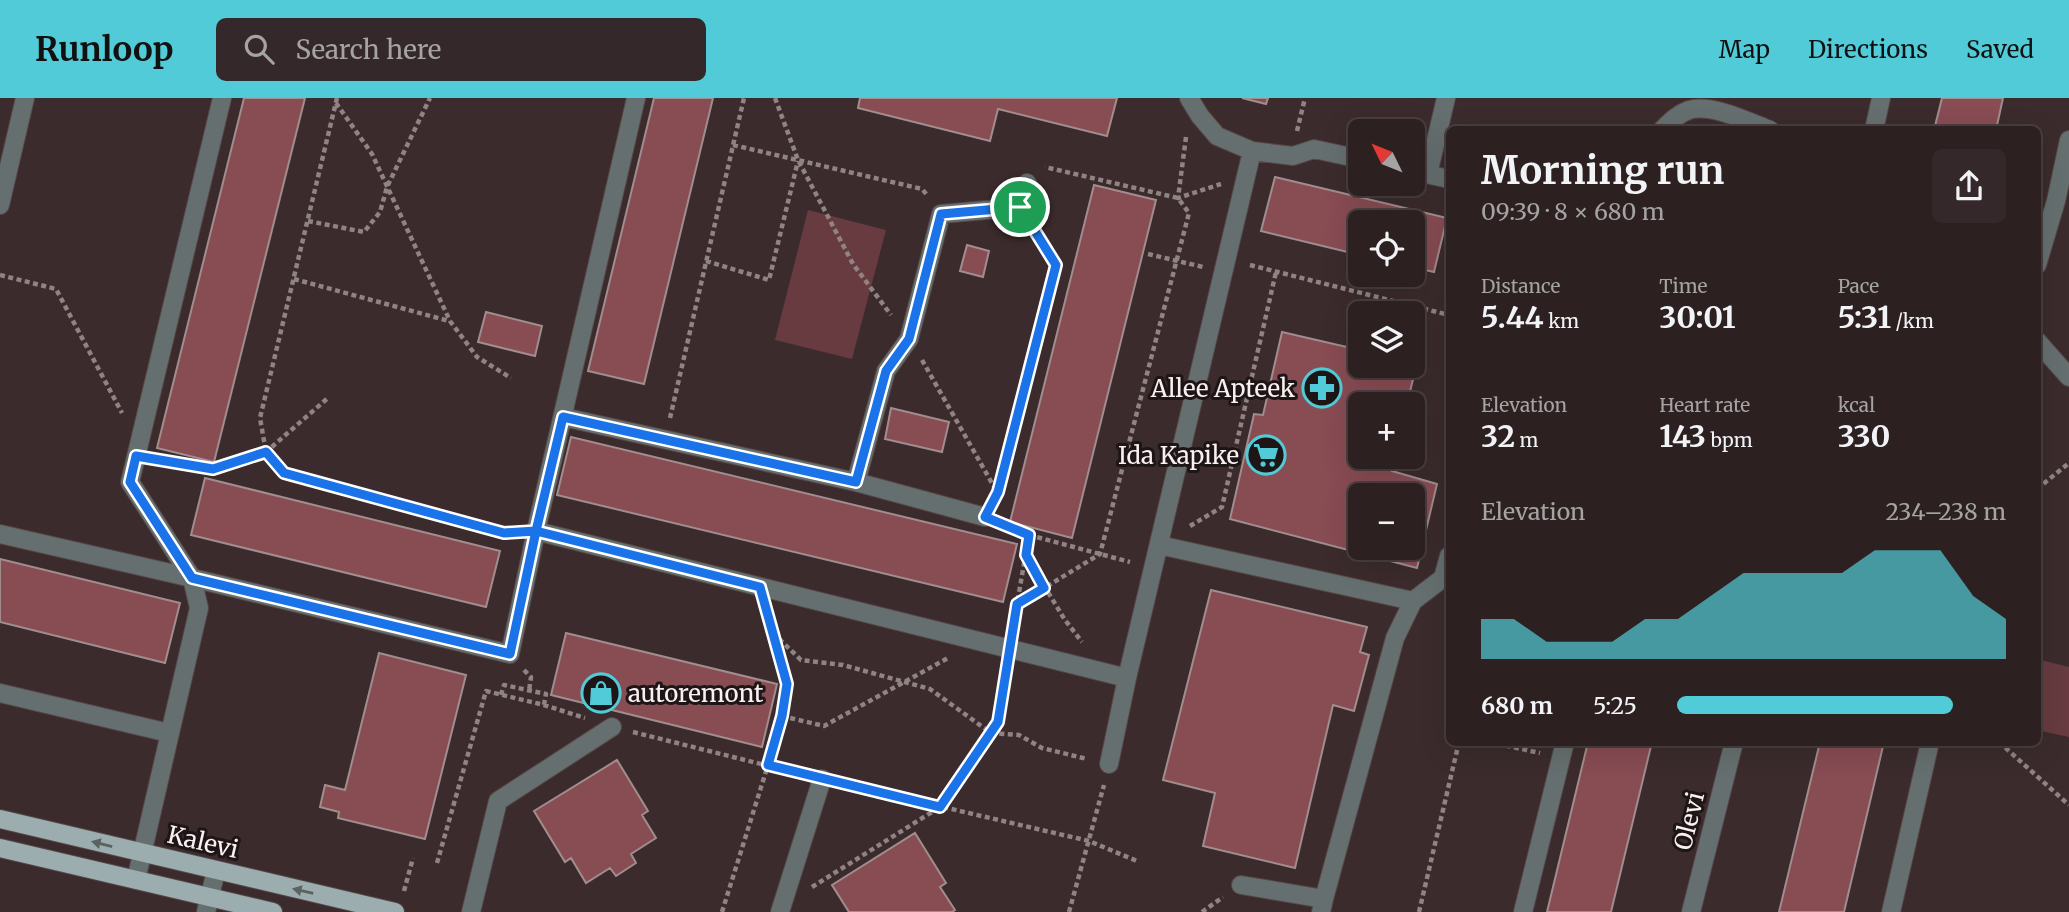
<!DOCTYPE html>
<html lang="en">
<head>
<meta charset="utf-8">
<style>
  :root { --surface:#2c2021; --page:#34282a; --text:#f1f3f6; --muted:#a6a3a5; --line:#483e3f; --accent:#52cbd8 }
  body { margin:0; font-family:Merriweather,serif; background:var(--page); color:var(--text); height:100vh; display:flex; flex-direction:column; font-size:26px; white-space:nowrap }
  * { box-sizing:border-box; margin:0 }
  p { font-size:23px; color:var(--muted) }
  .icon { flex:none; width:38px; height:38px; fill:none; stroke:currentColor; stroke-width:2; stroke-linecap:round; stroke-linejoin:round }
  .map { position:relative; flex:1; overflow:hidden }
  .details { position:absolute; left:1446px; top:28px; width:595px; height:620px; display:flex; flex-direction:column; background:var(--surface); border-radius:10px; box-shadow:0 7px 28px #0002,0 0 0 2px var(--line) }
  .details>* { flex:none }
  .needle { width:46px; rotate:313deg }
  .fabs { position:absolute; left:1348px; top:21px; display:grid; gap:14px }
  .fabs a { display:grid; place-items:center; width:77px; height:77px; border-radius:10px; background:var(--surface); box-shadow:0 7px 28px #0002,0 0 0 2px var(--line); font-size:35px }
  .pin { position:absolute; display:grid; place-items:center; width:60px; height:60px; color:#fff; margin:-30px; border:4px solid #fff; border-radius:50%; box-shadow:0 2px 7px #0007 }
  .round { display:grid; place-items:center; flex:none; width:74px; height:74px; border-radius:10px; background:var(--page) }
  .summary { display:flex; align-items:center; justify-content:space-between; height:119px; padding:0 35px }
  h1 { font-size:38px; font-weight:700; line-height:52px }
  .metrics { display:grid; grid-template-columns:repeat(3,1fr); gap:10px; height:119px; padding:7px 35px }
  .metrics div { display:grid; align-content:center }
  .metrics b { font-size:30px; font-weight:700 }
  .metrics small { font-size:19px; font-weight:400 }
  .metrics p { font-size:19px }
  .chart { height:196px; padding:14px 35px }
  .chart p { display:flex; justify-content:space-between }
  .chart svg { width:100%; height:126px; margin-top:7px; fill:var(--accent); opacity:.7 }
  ul { padding:0 35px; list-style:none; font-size:23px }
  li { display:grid; grid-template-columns:112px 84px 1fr; align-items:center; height:52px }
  li i { height:18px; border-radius:9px; background:var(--accent) }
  header { display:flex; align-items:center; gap:42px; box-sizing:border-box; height:98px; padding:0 35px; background:var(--accent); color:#111 }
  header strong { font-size:33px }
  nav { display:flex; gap:38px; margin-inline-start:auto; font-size:24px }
  .search { width:490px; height:63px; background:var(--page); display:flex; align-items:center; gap:18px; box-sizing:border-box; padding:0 24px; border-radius:10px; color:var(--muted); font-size:26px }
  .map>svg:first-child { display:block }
  .green { fill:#673b40 }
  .building { fill:#884c53; stroke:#a18d8e; stroke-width:2; fill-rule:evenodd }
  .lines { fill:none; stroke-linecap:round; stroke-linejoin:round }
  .minor-casing { stroke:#564747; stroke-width:20 }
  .major-casing { stroke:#564747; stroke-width:20 }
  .path { stroke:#908383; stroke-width:4.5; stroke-dasharray:5 3.5; stroke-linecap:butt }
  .minor { stroke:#666f6f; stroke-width:18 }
  .major { stroke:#9badaf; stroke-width:18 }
  .oneway { fill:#5c6162 }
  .route-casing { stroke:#fff; stroke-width:14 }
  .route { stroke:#1a73e8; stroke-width:9 }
  .labels { text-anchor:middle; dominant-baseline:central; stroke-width:6; stroke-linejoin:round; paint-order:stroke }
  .poi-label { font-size:24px; fill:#fbf0f0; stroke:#1d1516; text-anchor:end }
  .street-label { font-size:24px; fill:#fbf0f0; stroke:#1d1516 }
</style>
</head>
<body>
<header>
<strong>Runloop</strong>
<div class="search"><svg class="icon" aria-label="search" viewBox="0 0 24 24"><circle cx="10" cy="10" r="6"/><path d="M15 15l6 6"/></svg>Search here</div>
<nav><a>Map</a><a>Directions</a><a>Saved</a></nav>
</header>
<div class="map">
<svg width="2069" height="814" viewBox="0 0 2069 814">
  <rect width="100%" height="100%" fill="#3b2b2c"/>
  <path class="green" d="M808 112 886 132 852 261 775 242Z
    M2037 561 2069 569V639L2037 632Z"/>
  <path class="building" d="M244 0H305L214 364 157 350Z
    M654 0H713L644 286 588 273Z
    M860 0H1117L1107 38 998 11 990 43 858 10Z
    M1242 0H1268L1266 6Z
    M1942 0H2003L1996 32H1934Z
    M1275 79 1447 120 1434 174 1412 169V124H1360V157L1261 133Z
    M1094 87 1156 102 1072 440 1010 424Z
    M967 147 989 153 983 179 960 173Z
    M486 214 542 228 535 258 478 244Z
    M1282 234 1360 252V268H1412V264L1417 265 1407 306H1360V359H1395L1392 373 1437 386 1417 470 1230 421 1254 316 1263 317ZM1360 397H1412V450H1360Z
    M891 310 949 324 942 354 885 341Z
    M571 339 1017 446 1003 504 557 397Z
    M205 380 500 453 486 509 191 437Z
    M0 461 180 505 165 565 0 524Z
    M1211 492 1367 529 1360 554 1369 557 1354 613 1333 607 1295 770 1203 748 1215 695 1163 682Z
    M566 535 777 586 762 649 551 597Z
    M379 555 466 577 425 741 338 720 339 714 320 709 325 687 345 692Z
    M1588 644H1652L1611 814H1547Z
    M1820 644H1884L1844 814H1779Z
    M617 662 648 713 642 717 656 740 631 756 636 765 616 778 610 770 586 785 571 760 565 764 534 713Z
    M915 735 946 785 940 789 955 812 952 814H849L832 787Z"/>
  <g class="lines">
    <g class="minor-casing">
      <path id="minor" d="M1189 0 1200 18 1217 38 1252 53 1293 58 1314 51 1360 61
        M1662 32C1671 23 1678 16 1689 12 1711 5 1749 24 1770 32
        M1874 32 1881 0
        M1412 73 1449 81
        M1428 76 1446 0
        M0 107 25 0
        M2037 167 2056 103 2069 42
        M2037 243 2069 279
        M563 319 856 384 985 419
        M856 384 886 273 909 241 941 116 1020 109 1027 85
        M536 433 1127 580
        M0 436 192 480 510 556 536 433 636 0
        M1159 447 1413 503 1443 480 1449 458
        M0 595 169 635
        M1109 666 1127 580 1252 53
        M136 782 199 510 192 480 130 384 222 0
        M1241 787 1324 801 1321 814
        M1324 801 1395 540 1413 503
        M206 814 216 773
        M471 814 498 703 612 629
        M780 814 822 681
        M1523 814 1565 644
        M1691 814 1734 644
        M1891 814 1930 644"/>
    </g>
    <g class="major-casing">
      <path id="major" d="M0 721 395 814
        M0 750 273 814"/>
    </g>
    <path class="path" d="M337 0 260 320 266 354 284 375 504 435H513
      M775 0 798 62 853 166 891 217
      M336 5 372 56 450 223 477 259 511 280
      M1297 33 1305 0
      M1186 39 1178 100 1221 86
      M733 47 922 91 928 98
      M308 123 364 134 380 114 387 89 430 0
      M1148 156 1203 169
      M706 163 769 182 798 63
      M1250 167 1449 217
      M0 177 56 191 122 315
      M294 181 449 223
      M922 262 997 394
      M670 320 744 0
      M158 362 213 371 266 354 329 299
      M2037 391 2069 365
      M995 401 998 394 1056 167 1031 127
      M1007 428 1029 437 1013 529
      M1190 428 1222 409 1276 174
      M1029 437 1130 464
      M1026 458 1065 522 1082 544
      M1018 506 1100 456 1189 115 1178 100 1045 69
      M773 535 801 562 843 567 930 591 991 635 1019 637 1042 650 1087 661
      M524 572 531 579 529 593
      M501 597 504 587 546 596 544 607
      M782 618 824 628 948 560
      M633 634 801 676
      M1489 644 1540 655
      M1999 644 2069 707
      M844 686 1089 743 1137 763
      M437 765 486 593 544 607 585 620
      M812 789 940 709 998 624 1006 572
      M404 793 413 760
      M722 814 768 667 782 618 787 586 768 515
      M1069 814 1104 687
      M1202 814 1223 799
      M1419 814 1459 644"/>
    <use href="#minor" class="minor"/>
    <use href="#major" class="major"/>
  </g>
  <defs><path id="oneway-solid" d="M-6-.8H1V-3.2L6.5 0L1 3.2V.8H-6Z" transform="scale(1.75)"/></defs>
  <g class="oneway">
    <use href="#oneway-solid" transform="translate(102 746) rotate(-166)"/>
    <use href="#oneway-solid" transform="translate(303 793) rotate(-167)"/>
  </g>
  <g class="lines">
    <g class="route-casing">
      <path id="route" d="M1020 109 941 116 909 241 886 273 856 384 563 319 536 433 504 435 284 375 266 354 213 371 136 358 130 384 192 480 510 556 536 433 760 489 787 586 782 618 768 667 940 709 998 624 1017 506 1044 490 1026 457 1029 437 985 419 998 394 1056 167 1020 109"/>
    </g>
    <use href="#route" class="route"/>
  </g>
  <defs>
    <g id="pharmacy-ring" transform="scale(2.0125)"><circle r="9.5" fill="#1d1516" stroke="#52cbd8" stroke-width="1.5"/><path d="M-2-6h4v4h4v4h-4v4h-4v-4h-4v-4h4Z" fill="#52cbd8"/></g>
    <g id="supermarket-ring" transform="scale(2.0125)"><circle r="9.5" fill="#1d1516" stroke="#52cbd8" stroke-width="1.5"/><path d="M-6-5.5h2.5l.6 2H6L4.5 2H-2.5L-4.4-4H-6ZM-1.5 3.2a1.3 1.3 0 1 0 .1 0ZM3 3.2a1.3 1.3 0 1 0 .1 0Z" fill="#52cbd8"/></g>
    <g id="shop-ring" transform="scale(2.0125)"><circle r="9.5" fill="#1d1516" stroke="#52cbd8" stroke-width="1.5"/><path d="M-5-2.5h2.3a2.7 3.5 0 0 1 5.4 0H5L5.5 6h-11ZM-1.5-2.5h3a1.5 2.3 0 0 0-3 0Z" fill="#52cbd8"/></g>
  </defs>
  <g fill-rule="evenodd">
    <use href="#pharmacy-ring" x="1322" y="290"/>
    <use href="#supermarket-ring" x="1266" y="357"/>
    <use href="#shop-ring" x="601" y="595"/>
  </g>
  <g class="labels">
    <g class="poi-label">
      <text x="1295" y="290">Allee Apteek</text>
      <text x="1239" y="357">Ida Kapike</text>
      <text x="628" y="595" text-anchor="start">autoremont</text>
    </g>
    <g class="street-label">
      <text transform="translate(1689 723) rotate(-76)">Olevi</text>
      <text transform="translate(203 744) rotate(13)">Kalevi</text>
    </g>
  </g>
</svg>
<div class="fabs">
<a><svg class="needle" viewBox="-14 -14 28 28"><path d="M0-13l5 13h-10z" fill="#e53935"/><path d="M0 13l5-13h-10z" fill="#a6a3a5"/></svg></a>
<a><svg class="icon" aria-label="locate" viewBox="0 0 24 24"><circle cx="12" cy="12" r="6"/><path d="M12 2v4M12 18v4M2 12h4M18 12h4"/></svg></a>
<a><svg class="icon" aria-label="layers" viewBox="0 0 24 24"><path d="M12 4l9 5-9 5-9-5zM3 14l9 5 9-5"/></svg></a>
<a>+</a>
<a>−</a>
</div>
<div class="pin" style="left:1020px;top:109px;background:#1e9e55"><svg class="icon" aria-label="arrive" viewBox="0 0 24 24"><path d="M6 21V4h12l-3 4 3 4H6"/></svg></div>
<section class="details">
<div class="summary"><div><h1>Morning run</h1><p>09:39 · 8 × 680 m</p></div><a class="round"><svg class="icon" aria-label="share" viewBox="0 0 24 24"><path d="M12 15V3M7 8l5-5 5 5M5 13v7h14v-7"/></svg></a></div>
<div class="metrics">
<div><p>Distance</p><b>5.44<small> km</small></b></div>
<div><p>Time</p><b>30:01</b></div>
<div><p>Pace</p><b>5:31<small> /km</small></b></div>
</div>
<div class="metrics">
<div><p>Elevation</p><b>32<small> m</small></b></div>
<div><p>Heart rate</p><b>143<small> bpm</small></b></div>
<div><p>kcal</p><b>330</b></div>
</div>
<div class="chart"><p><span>Elevation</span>234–238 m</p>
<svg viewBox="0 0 160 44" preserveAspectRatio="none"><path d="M0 44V30L10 30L20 38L30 38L40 38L50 30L60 30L70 22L80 14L90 14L100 14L110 14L120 6L130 6L140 6L150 22L160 30V44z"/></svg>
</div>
<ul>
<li><b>680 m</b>5:25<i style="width:84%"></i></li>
</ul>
</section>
</div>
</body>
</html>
